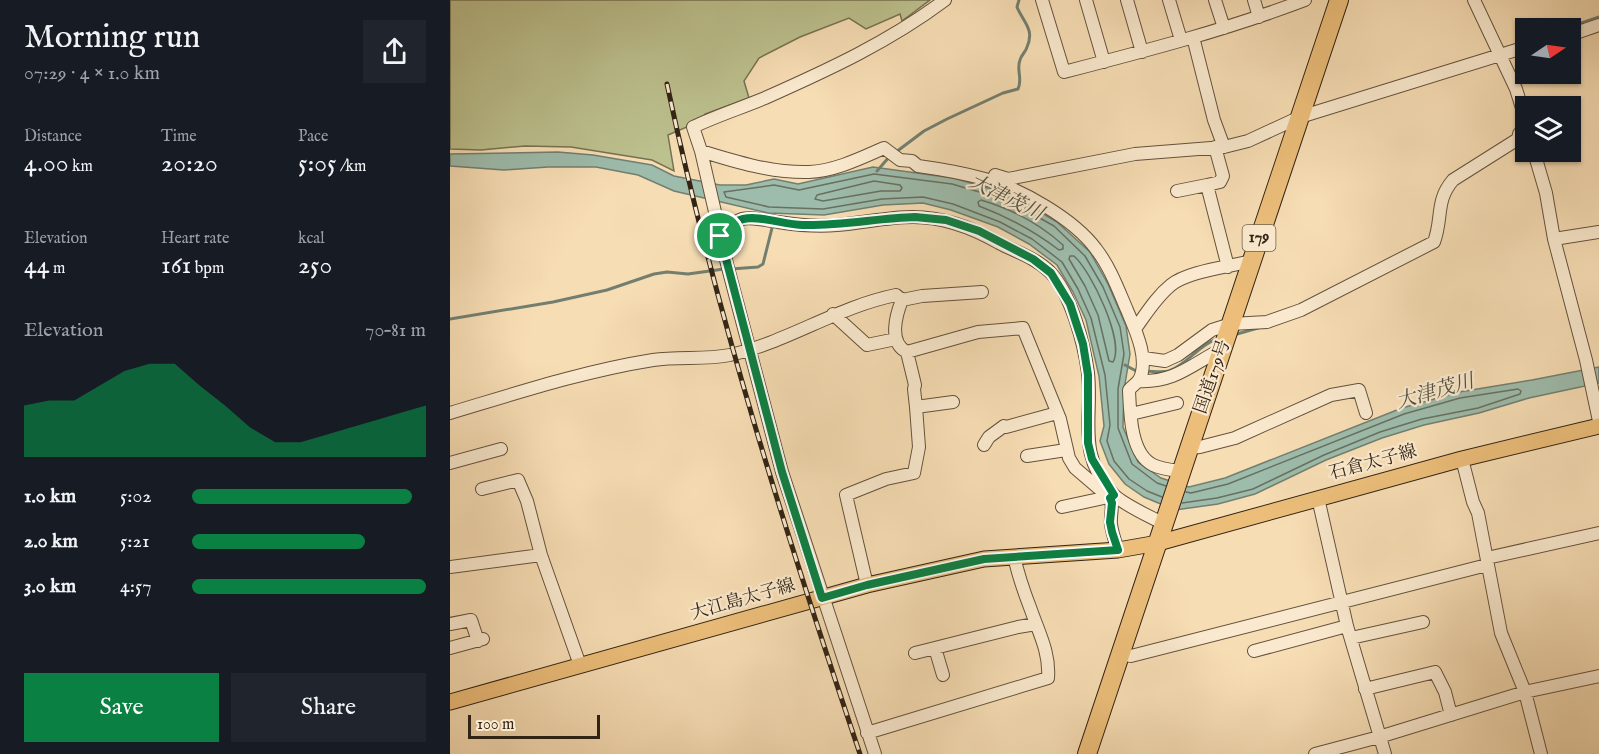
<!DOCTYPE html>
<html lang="en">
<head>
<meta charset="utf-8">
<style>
  :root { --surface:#171b24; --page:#20242c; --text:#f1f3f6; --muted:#9ea1a6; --accent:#0b8043 }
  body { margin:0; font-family:"IM FELL English","Noto Serif JP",serif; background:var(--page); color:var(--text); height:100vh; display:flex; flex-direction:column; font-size:22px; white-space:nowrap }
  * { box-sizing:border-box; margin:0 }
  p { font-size:20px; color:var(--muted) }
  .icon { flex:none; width:33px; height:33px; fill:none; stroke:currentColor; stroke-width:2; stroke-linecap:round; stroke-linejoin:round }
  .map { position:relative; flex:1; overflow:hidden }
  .drawer { display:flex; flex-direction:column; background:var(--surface); width:450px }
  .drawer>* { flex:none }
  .needle { width:39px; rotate:77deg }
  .buttons { position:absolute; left:1065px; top:18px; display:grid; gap:12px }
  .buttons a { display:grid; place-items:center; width:66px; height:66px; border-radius:0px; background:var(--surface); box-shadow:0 2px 4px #0004; font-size:30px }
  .scale { position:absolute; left:18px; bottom:15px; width:132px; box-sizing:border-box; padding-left:6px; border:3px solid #322415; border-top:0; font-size:16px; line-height:21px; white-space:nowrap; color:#322415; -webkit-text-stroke:4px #fae9ce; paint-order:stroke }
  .pin { position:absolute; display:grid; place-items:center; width:51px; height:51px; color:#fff; margin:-26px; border:3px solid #fff; border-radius:50%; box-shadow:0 2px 6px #0007 }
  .round { display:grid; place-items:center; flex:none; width:63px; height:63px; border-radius:0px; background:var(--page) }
  .headline { display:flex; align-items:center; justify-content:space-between; height:102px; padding:0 24px }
  h1 { font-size:33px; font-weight:600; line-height:45px }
  .figures { display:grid; grid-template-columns:repeat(3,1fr); gap:9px; height:102px; padding:6px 24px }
  .figures div { display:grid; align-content:center }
  .figures b { font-size:26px; font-weight:600 }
  .figures small { font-size:16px; font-weight:400 }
  .figures p { font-size:16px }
  .chart { height:168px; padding:12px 24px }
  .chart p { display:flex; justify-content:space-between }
  .chart svg { width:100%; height:108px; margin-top:6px; fill:var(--accent); opacity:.7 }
  .button { display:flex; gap:12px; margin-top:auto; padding:12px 24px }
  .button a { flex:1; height:69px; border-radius:0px; background:var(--accent); color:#fff; font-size:24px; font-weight:600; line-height:69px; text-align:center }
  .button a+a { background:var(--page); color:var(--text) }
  ul { padding:0 24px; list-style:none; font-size:20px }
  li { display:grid; grid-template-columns:96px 72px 1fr; align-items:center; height:45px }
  li i { height:15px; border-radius:8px; background:var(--accent) }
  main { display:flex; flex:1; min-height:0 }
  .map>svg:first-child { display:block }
  .green { fill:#bcc18e; stroke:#777252; stroke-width:1.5 }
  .water { fill:#9dbcac; stroke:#727f70; stroke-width:1.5 }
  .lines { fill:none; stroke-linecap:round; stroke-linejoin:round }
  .shore { stroke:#687060; stroke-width:1.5 }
  .stream { stroke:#727f70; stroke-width:3 }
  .minor-casing { stroke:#63523d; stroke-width:14 }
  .major-casing { stroke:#322415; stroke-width:17 }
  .highway-casing { stroke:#322415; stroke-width:20 }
  .minor { stroke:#fae9ce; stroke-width:12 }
  .major { stroke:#ecbe7a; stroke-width:15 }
  .highway { stroke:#ecbe7a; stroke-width:18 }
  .rail-casing { stroke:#322415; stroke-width:5 }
  .rail { stroke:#fae9ce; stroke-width:3; stroke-dasharray:9; stroke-linecap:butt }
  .route-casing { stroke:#fff; stroke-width:12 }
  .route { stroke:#0b8043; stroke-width:8 }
  .labels { text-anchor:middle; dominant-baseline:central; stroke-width:4.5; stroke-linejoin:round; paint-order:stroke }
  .shield { fill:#fae9ce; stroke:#6e5f4c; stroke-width:1.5 }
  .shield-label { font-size:16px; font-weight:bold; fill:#322415 }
  .street-label { font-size:18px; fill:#322415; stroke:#fae9ce }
  .water-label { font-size:20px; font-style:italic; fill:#525242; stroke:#fae9ce }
</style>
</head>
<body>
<main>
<section class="drawer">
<div class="headline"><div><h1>Morning run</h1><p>07:29 · 4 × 1.0 km</p></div><a class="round"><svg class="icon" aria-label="share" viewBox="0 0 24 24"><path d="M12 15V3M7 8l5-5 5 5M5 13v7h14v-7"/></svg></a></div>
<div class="figures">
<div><p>Distance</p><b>4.00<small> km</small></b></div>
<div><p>Time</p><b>20:20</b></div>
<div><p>Pace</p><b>5:05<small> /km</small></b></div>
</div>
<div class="figures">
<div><p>Elevation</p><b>44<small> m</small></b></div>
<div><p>Heart rate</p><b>161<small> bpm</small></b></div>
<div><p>kcal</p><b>250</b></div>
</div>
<div class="chart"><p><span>Elevation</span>70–81 m</p>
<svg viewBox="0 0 160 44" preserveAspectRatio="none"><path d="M0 44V23L10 21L20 21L30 15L40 9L50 6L60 6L70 15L80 23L90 32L100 38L110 38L120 35L130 32L140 29L150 26L160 23V44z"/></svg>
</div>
<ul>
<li><b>1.0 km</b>5:02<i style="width:94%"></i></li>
<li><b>2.0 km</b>5:21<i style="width:74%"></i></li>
<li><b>3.0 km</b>4:57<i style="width:100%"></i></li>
</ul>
<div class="button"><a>Save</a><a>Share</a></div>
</section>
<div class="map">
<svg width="1149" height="754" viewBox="0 0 1149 754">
  <rect width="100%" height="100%" fill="#f7ddb4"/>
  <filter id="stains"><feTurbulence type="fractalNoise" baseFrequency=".00333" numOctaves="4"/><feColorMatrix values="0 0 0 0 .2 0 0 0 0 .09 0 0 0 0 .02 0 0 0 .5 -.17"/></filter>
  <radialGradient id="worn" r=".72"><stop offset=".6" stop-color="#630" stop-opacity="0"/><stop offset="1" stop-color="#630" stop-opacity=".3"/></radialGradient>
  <path class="green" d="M0 0H480L452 21 450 14 416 29 399 18 350 37 309 58 294 81 299 98 255 114 251 121 218 135 224 171 202 160 121 147 75 146 31 150 0 149Z"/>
  <path class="water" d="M108 152 143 155 202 165 224 176 270 185H296L324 179 348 184 423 167 503 178 552 192 573 202 607 222 640 252 658 284 676 326 680 354 674 390 673 427 688 462 711 478 739 487 775 478 952 408 1009 392 1082 380 1149 367V383L1079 398 1029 413 974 425 932 438 876 460 805 494 768 504 725 510 694 497 675 484 659 464 650 441 654 426 649 376 636 320 623 292 607 265 579 244 548 227 501 210 473 203 433 205 374 215 318 213 224 191 188 175 146 167H98L54 170 0 166V154Z"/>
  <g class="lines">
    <path class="shore" d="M424 181 450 185 452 188 450 191H431L373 201 365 199 367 195Z
      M531 200C561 209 590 224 613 245V249L609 250C584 231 558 217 529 206L528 202Z
      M620 256H624C641 271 675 341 663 362L659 361 648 315 635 286 619 259Z
      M712 497 697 491 679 479 664 461 657 441 660 425 655 375 641 318 628 289 612 262 582 239 550 222 503 204 473 197 432 199 373 209 319 207 276 197 274 192 324 185 349 190 424 174 502 184 550 198 570 207 604 226 635 256 653 287 670 327 674 354 668 389V428L682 464 707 483 716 486
      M732 503 767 498 803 489 874 455 930 432 972 419 1028 408 1070 394 1071 391 1068 389 1010 398 954 414 778 484 741 493 736 492"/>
    <path class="stream" d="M1117 28 1149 17
      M446 152 474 131 497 119 553 93 568 89C573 79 566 70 570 60 571 55 576 52 577 47 585 29 573 22 567 7L569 0
      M427 171 440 156
      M281 269 308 267 313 264 323 224
      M0 319 103 302 157 290 204 274 217 272 238 274 274 269
      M787 334 808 328
      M675 365 688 372
      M694 371C702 371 712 373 719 371 738 364 748 345 767 339"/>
    <g class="minor-casing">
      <path id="minor" d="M592 0 614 72C695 51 776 30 855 0
        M636 0 654 62
        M677 0 692 52
        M719 0 731 40
        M765 0 774 28
        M804 0 809 17
        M1024 0 1066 89 1076 121
        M1120 35 1149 25
        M743 37 764 120 774 147
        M765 147 773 176 770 182 757 185 778 267
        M251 151C286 162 322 173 359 172 385 171 411 158 434 148L450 160 462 161 468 166C490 169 513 173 535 179 571 189 624 219 646 249 660 267 668 289 677 310 685 329 700 360 689 380 686 384 682 386 679 390 680 411 680 454 703 465 711 469 722 470 731 471
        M1084 152 1096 193 1104 239 1136 360 1149 421
        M545 175 558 179 685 154 774 147 798 141 850 117 1076 47
        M727 191 757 185
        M270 235C276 229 283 222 292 219 302 216 317 221 328 222 347 225 367 227 387 225 413 223 437 217 463 217 494 217 523 228 549 243 566 252 586 258 600 272 621 294 634 343 638 373 643 419 626 454 663 494 672 504 701 517 714 524
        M1104 239 1149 232
        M452 300C446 315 438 343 457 352L465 385 464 389 466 407
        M383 314 417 345 446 339
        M685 329C696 314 706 297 721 285 738 271 779 267 801 261
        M457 352 528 332 573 328 610 419 619 458 625 468 660 498C664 506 660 515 661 524 662 533 665 541 668 550
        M694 358 715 361 728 355 762 330 781 324 817 322 851 310 984 242C993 218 985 201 1003 180L1068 139 1069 134 1076 133
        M688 381C726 383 743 363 774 348
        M0 413C67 393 134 371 203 360 228 356 255 360 280 355 338 342 387 307 446 295L452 300 472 296 532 292
        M681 414 727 403
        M534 445 539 437 554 426 556 427 607 413
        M739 448 750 447 785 438 881 395 909 390 916 413
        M577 456 616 450
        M1012 459 1023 502 1028 513 1051 633 1075 692 1091 754
        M0 463 51 449
        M32 489 68 480 77 501 91 555 130 665
        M868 498 897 626 935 754
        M612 507 663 496
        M1037 558 1149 533
        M0 567 91 555
        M417 585 396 495 436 479 464 473 469 447 466 407 503 402
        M0 624 21 620 28 641
        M901 638 973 622
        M0 648 33 639
        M485 648 493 675
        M804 651 897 626
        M465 653 568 627 586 624
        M671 654 681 656 1037 565
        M915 689 985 672 995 692 1001 715
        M417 733 598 678C600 653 589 633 581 610 574 592 568 575 564 556
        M425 754 332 472 277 264 251 151 243 127C266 116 291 108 315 98 378 70 439 42 495 0
        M865 754 929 737 1075 692 1149 676"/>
    </g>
    <g class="major-casing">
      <path id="major" d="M0 702 417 585 534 559 668 550 708 543 1012 459 1149 426"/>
    </g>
    <g class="highway-casing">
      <path id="highway" d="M637 754 889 0"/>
    </g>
    <use href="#minor" class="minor"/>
    <use href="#major" class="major"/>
    <use href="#highway" class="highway"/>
    <g class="rail-casing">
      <path id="rail" d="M217 84C265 311 336 534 410 754"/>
    </g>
    <use href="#rail" class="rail"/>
  </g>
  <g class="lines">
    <g class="route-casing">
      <path id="route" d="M465 217 496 220 529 231 583 259 601 273 620 304 633 344 638 375V443L642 459 664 495 660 498 662 503 660 522 662 532 668 550 534 559 417 585 372 598 332 472 270 236C276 229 284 221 293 219 310 215 335 225 353 225 391 226 428 218 465 217Z"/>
    </g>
    <use href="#route" class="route"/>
  </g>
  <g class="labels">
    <rect class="shield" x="792.5" y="225" width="33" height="26" rx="4.5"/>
    <g class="shield-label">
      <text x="809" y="238">179</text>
    </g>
    <g class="street-label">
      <text transform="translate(763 377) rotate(-71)">国道179号</text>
      <text transform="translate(923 463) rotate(-15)">石倉太子線</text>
      <text transform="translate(293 600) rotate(-16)">大江島太子線</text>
    </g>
    <g class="water-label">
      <text transform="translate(556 198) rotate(26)">大津茂川</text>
      <text transform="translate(985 392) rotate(-16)">大津茂川</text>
    </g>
  </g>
  <rect width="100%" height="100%" filter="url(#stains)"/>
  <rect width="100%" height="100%" fill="url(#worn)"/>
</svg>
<div class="buttons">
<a><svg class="needle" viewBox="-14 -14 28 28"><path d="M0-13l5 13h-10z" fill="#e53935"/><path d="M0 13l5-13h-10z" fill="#9ea1a6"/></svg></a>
<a><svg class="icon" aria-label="layers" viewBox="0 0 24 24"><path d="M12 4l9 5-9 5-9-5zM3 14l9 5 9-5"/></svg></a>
</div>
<div class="scale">100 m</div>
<div class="pin" style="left:270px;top:236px;background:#1e9e55"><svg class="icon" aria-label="arrive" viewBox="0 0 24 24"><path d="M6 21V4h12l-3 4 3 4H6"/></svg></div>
</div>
</main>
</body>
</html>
